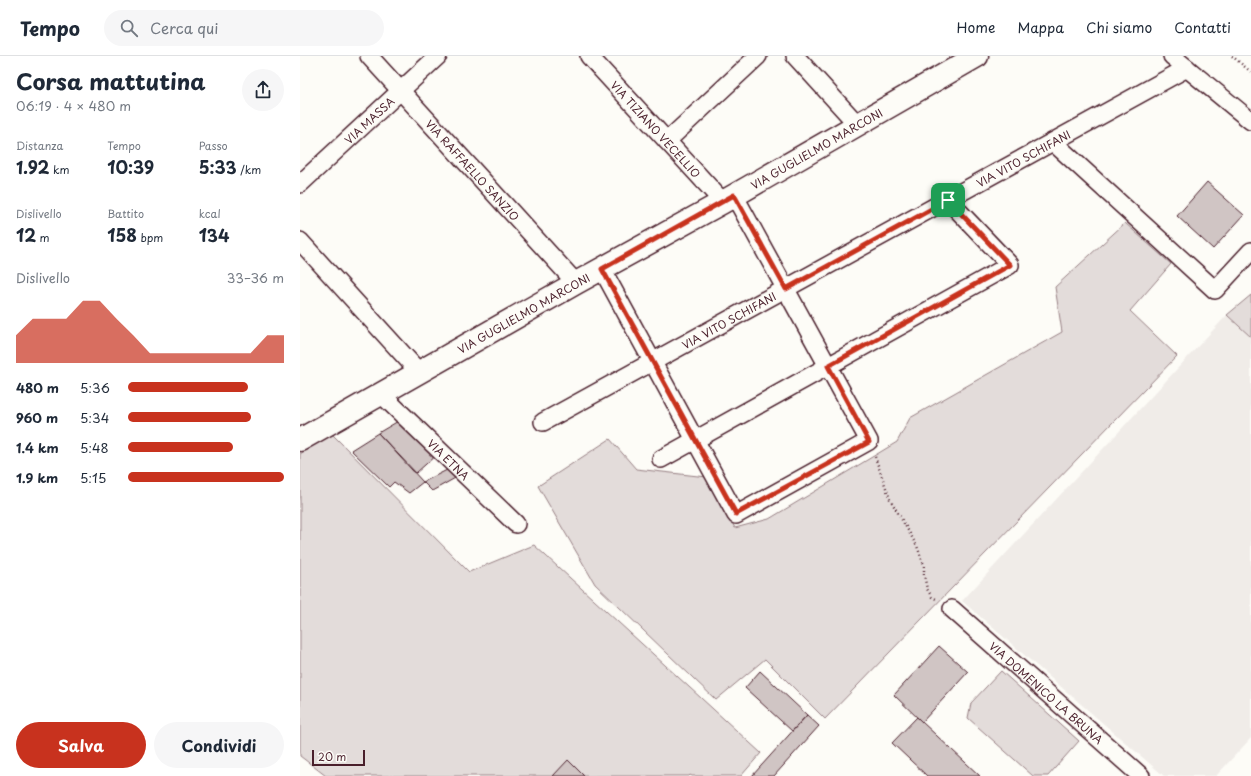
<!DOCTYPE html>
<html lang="it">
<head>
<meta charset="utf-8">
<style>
  :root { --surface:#fff; --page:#f6f6f7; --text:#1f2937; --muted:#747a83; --line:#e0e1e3; --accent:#c8321e }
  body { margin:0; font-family:"Playpen Sans",sans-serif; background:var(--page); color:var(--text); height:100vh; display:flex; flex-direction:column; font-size:15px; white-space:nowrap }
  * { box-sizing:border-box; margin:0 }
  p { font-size:13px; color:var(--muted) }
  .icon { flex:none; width:22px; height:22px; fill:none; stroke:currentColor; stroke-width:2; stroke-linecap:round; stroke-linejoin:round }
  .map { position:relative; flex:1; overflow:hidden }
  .side { display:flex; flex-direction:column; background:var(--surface); width:300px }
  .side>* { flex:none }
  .scale { position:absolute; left:12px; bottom:10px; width:53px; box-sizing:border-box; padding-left:4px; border:2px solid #4a1f2b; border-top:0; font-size:11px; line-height:14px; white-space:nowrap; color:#4a1f2b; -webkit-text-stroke:3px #fdfcf7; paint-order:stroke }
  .pin { position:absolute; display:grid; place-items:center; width:34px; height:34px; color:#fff; margin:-17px; border-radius:8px; box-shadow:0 2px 6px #0006 }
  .round { display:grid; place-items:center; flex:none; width:42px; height:42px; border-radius:21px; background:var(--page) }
  .headline { display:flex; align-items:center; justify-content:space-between; height:68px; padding:0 16px }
  h1 { font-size:22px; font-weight:700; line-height:30px }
  .stats { display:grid; grid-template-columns:repeat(3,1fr); gap:6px; height:68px; padding:4px 16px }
  .stats div { display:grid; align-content:center }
  .stats b { font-size:17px; font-weight:700 }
  .stats small { font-size:11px; font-weight:400 }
  .stats p { font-size:11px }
  .chart { height:112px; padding:8px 16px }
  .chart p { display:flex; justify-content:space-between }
  .chart svg { width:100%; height:72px; margin-top:4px; fill:var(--accent); opacity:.7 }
  .action { display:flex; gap:8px; margin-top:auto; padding:8px 16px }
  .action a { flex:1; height:46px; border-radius:24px; background:var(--accent); color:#fff; font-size:16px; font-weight:700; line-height:46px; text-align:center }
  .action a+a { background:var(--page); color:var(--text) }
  ul { padding:0 16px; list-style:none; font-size:13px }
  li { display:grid; grid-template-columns:64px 48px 1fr; align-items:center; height:30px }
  li i { height:10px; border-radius:5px; background:var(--accent) }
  header { display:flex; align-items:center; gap:24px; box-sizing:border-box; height:56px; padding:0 20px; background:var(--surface); border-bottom:1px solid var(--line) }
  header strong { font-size:19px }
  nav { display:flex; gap:22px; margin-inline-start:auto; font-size:14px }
  .search { width:280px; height:36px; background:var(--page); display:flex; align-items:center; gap:10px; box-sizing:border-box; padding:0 14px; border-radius:22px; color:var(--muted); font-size:15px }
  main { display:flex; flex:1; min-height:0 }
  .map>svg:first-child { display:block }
  .built { fill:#f0ece8 }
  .green { fill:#e3dcda; stroke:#967e82 }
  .building { fill:#d0c5c4; stroke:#4a1f2b }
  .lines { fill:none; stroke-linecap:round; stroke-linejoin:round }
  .street-casing { stroke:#4a1f2b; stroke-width:20 }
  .secondary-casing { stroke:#4a1f2b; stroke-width:25 }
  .path { stroke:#4a1f2b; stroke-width:2.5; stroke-dasharray:1 3; stroke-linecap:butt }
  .street { stroke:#fdfcf7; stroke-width:17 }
  .secondary { stroke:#fdfcf7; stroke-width:22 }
  .route-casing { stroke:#fff; stroke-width:8 }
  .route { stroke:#c8321e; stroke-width:5 }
  .labels { text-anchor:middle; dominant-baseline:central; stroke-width:4; stroke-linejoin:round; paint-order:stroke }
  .street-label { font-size:11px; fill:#4a1f2b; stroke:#fdfcf7 }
</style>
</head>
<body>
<header>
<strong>Tempo</strong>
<div class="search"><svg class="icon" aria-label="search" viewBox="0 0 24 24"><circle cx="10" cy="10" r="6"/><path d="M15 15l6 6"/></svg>Cerca qui</div>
<nav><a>Home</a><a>Mappa</a><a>Chi siamo</a><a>Contatti</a></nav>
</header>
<main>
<section class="side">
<div class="headline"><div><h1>Corsa mattutina</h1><p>06:19 · 4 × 480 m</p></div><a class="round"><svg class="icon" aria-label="share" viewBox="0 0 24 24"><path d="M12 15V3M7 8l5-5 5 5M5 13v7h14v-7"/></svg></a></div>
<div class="stats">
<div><p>Distanza</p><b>1.92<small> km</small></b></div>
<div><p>Tempo</p><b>10:39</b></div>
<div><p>Passo</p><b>5:33<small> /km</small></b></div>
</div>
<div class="stats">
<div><p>Dislivello</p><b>12<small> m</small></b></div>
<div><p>Battito</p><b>158<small> bpm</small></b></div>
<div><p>kcal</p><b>134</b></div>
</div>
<div class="chart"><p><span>Dislivello</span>33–36 m</p>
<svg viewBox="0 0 160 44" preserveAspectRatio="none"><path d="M0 44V27L10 17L20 17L30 17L40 6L50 6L60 17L70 27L80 38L90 38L100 38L110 38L120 38L130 38L140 38L150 27L160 27V44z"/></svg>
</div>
<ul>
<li><b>480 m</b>5:36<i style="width:77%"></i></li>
<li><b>960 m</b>5:34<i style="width:79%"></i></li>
<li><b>1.4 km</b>5:48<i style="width:67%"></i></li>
<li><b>1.9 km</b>5:15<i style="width:100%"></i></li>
</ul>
<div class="action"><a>Salva</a><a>Condividi</a></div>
</section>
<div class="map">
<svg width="951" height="720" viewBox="0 0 951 720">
  <rect width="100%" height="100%" fill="#fdfcf7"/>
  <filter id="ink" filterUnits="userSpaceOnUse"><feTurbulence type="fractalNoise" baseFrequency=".025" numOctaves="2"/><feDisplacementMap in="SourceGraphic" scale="8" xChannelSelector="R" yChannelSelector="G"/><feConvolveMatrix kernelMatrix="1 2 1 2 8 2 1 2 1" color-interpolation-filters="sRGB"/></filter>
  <g filter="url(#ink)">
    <path class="built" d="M927 259 951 281V682L916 720H864L662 545Z"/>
    <path class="green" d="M825 167 871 208 830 255 877 300 525 663 465 603 416 644 295 528 238 430 310 383 336 413 407 421 435 472 469 463 597 386 610 362 762 276 755 231Z
      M951 239V281L927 259Z
      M32 378 169 516 234 489 461 697 441 720H392L390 719 389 720H26L0 700V398Z
      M701 615 779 685 748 720H733L668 662 671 647Z"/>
    <path class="building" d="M907 126 944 159 913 193 877 160Z
      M100 364 136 399 116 417 78 377Z
      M78 377 123 426 109 437 94 426 89 431 51 394Z
      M149 413 157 421 132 435 123 426Z
      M639 590 668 616 622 666 594 639Z
      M460 615 507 659 492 675 445 632Z
      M507 659 519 670 474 720H452Z
      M617 661 622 666 680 720H627L592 687Z
      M268 704 284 720H253Z"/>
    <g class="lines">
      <g class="street-casing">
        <g id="street">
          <path id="s1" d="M69 0 276 227"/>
          <path id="s2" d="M289 0 423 146"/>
          <path d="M495 0 557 68"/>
          <path d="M872 0 951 65"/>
          <path d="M367 85 458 0"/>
          <path d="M753 86 915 234 951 195"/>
          <path id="s3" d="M0 128 138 0"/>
          <path d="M0 185 119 316"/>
          <path d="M302 213 436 459 569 385 434 139"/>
          <path id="s4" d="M81 338 216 468"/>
          <path id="s5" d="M243 366 887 12"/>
          <path d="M361 403 710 209 648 144"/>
          <path id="s6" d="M652 553 841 720"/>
        </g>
      </g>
      <g class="secondary-casing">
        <g id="secondary">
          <path id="s7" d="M0 384 276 227 423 146 677 0"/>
        </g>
      </g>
      <path class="path" d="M932 0 951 16
        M575 401 590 443 617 490 624 509V519L627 533 632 541 638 544"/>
      <use href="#street" class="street"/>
      <use href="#secondary" class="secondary"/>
    </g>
  </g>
  <g class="lines" filter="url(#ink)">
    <g class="route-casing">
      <path id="route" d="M434 139 486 233 648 144 710 209 528 310 569 386 436 458 302 213Z"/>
    </g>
    <use href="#route" class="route"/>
  </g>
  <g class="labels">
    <g class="street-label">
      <text stroke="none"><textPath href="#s3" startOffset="94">VIA MASSA</textPath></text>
      <text stroke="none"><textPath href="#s2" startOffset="99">VIA TIZIANO VECELLIO</textPath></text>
      <text stroke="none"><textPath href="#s7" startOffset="593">VIA GUGLIELMO MARCONI</textPath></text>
      <text stroke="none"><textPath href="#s5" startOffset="548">VIA VITO SCHIFANI</textPath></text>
      <text stroke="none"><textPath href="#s1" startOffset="154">VIA RAFFAELLO SANZIO</textPath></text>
      <text stroke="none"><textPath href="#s7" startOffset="257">VIA GUGLIELMO MARCONI</textPath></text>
      <text stroke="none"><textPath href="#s5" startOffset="212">VIA VITO SCHIFANI</textPath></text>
      <text stroke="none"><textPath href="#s4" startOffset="94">VIA ETNA</textPath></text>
      <text stroke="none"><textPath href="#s6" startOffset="126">VIA DOMENICO LA BRUNA</textPath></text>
    </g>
  </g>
</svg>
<div class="scale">20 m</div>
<div class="pin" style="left:648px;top:144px;background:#1e9e55"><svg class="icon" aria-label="arrive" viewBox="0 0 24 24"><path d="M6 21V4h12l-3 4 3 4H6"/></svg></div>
</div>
</main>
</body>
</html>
